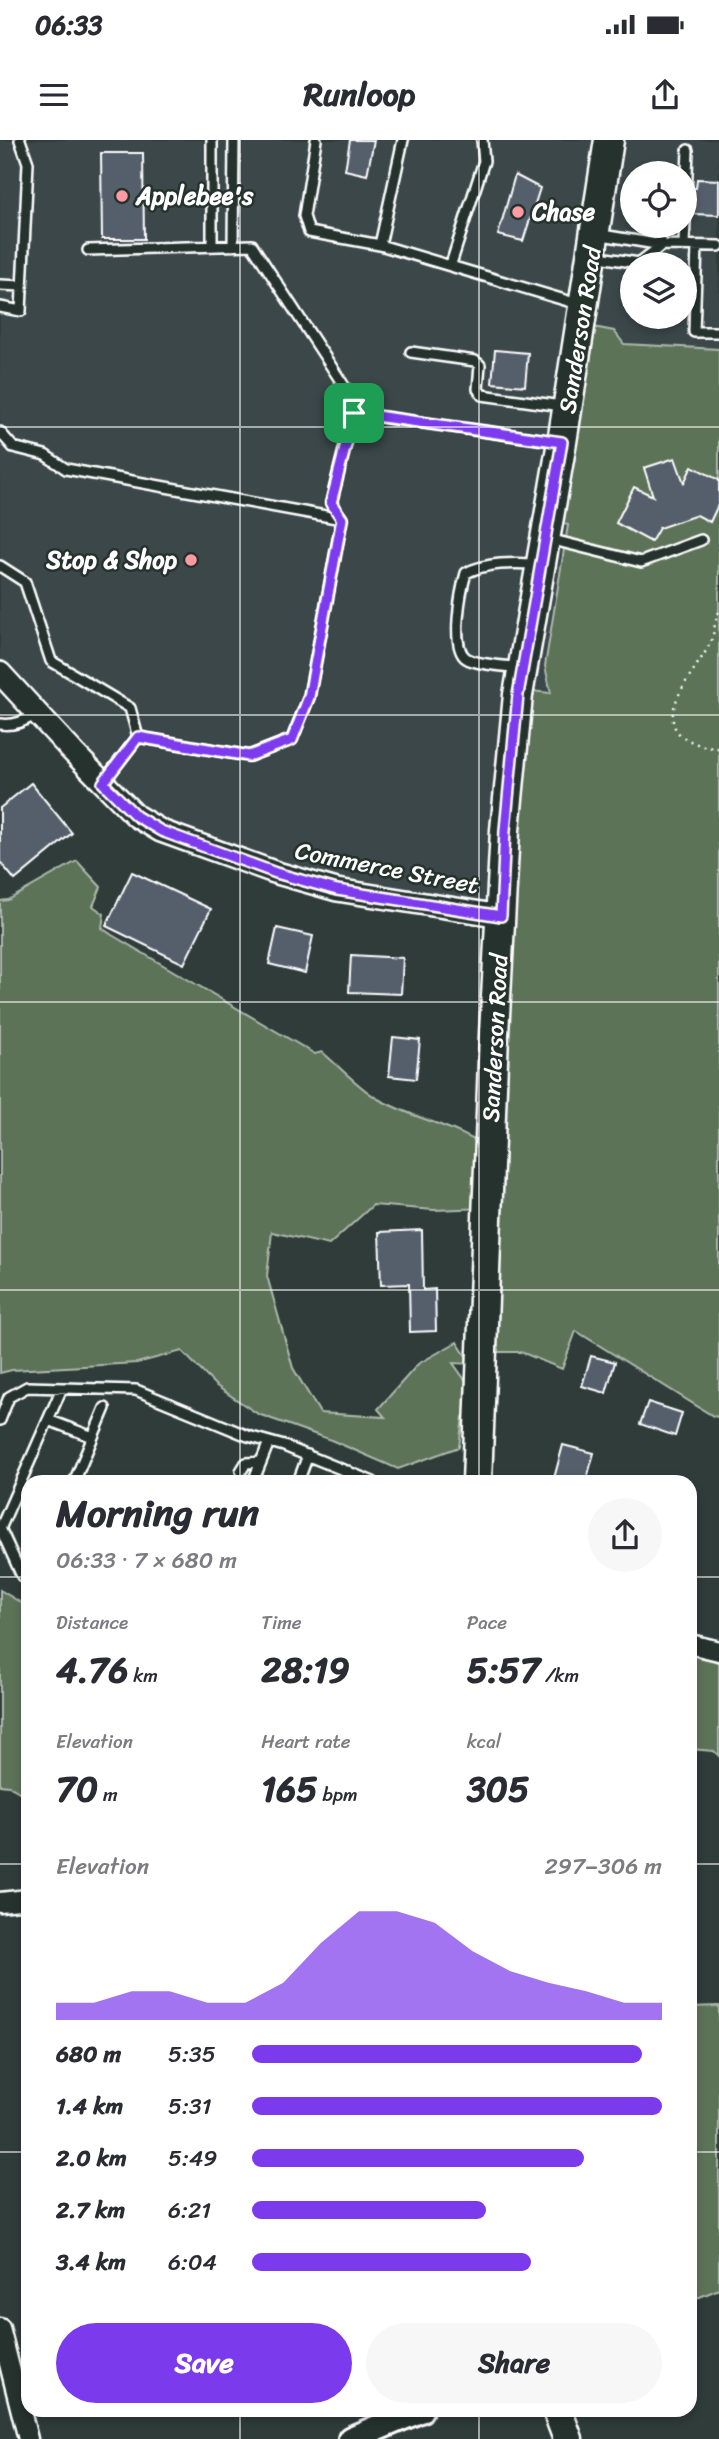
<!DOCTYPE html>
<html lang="en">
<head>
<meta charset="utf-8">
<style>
  :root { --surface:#fff; --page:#f7f7f7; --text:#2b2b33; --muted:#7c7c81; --accent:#7c3aed }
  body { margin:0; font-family:Sriracha,sans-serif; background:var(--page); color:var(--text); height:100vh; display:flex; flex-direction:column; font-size:26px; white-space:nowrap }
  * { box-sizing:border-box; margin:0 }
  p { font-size:23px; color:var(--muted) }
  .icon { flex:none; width:38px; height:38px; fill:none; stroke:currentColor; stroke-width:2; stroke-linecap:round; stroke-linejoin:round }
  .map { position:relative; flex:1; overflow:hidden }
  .drawer { position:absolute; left:21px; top:1335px; width:676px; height:942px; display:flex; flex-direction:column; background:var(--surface); border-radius:21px; box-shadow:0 4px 10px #0003 }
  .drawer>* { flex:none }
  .buttons { position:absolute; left:620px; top:21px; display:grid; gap:14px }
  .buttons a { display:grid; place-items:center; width:77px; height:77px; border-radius:50%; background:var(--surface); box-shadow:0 4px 10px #0003; font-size:35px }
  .pin { position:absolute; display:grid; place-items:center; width:60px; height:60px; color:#fff; margin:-30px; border-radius:14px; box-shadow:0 4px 10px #0006 }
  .round { display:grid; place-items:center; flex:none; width:74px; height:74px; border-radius:37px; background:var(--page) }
  .head { display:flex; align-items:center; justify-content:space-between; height:119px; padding:0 35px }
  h1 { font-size:38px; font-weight:700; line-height:52px }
  .metrics { display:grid; grid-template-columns:repeat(3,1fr); gap:10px; height:119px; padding:7px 35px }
  .metrics div { display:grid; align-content:center }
  .metrics b { font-size:35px; font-weight:700 }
  .metrics small { font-size:19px; font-weight:400 }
  .metrics p { font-size:19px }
  .chart { height:196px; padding:14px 35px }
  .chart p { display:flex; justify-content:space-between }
  .chart svg { width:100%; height:126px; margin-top:7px; fill:var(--accent); opacity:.7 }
  .primary-button { display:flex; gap:14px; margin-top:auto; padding:14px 35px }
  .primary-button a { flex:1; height:80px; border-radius:42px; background:var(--accent); color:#fff; font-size:28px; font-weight:700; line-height:80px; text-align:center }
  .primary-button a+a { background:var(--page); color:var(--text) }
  ul { padding:0 35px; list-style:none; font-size:23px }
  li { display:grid; grid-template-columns:112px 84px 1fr; align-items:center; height:52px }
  li i { height:18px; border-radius:9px; background:var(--accent) }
  .status { display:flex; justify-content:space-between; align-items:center; height:49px; padding:0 35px; background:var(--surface); direction:ltr }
  .status svg { height:19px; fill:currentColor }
  header { display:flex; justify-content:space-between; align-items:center; height:91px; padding:0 35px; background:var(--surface); font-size:32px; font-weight:700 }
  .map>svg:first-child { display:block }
  .built { fill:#3a4649; fill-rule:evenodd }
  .green { fill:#5c7358; stroke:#aeb9ac; stroke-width:2 }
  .building { fill:#555e6c; stroke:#fff; stroke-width:2 }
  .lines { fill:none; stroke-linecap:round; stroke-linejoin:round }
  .service-casing { stroke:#fff; stroke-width:14 }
  .minor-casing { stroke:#fff; stroke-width:23 }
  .tertiary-casing { stroke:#fff; stroke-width:26 }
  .secondary-casing { stroke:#fff; stroke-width:30 }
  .primary-casing { stroke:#fff; stroke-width:33 }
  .path { stroke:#fff; stroke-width:2.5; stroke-dasharray:2 5; stroke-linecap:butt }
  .service { stroke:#26332d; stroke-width:9 }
  .minor { stroke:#26332d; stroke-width:18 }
  .tertiary { stroke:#26332d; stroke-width:21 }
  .secondary { stroke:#26332d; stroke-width:24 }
  .primary { stroke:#26332d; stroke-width:28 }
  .route-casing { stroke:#fff; stroke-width:14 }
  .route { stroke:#7c3aed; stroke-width:9 }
  .grid { fill:none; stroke:#fff; stroke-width:2; stroke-opacity:0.55 }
  .poi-dot { fill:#ff9aa2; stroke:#26332d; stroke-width:2.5 }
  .labels { text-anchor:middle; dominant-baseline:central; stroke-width:5; stroke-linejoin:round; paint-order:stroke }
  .poi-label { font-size:24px; font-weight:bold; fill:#fff; stroke:#26332d; text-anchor:start }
  .street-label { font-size:24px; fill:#fff; stroke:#26332d }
</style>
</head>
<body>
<div class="status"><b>06:33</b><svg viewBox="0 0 49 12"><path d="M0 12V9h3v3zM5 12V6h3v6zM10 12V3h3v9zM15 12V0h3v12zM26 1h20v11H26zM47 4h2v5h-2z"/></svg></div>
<header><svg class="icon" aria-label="menu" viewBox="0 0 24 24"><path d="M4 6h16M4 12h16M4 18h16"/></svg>Runloop<svg class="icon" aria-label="share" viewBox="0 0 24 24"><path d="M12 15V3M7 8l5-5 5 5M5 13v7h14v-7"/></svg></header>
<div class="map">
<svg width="719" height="2299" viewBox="0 0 719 2299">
  <rect width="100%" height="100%" fill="#2f3c3a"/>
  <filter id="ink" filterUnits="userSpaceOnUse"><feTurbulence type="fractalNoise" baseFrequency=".0143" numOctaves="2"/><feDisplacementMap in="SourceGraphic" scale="14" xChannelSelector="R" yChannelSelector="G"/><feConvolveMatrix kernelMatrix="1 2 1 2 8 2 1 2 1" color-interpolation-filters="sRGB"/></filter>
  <g filter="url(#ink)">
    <path class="built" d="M0 0H719V209L623 204 581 387 657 570 521 550 501 770 390 756 162 691 0 530ZM632 33H684V86H632ZM632 124H684V177H632Z"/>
    <path class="green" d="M583 185 614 191 624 204 719 209V1277L713 1276 576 1191 562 1229 521 1212H484L486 1068 434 1070 373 1065 329 1105 272 1092 267 1136 293 1228 320 1273 385 1277 378 1269 418 1224 457 1202 471 1224 453 1223 480 1261 463 1277 459 1307 398 1329 331 1300 258 1274 215 1245 182 1211 137 1223 12 1230 0 1233V761L8 760 77 721 101 747 93 766 104 774 102 788 112 795 315 914 322 912C339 926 361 950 380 960 415 979 456 986 489 1009L521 550 551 553 545 526 568 385 549 380Z
      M0 1450 28 1467V1676L24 1655 9 1646 0 1645Z
      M690 1502 719 1510V1616L714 1611 690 1609Z
      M719 1866V2149L690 2161V1867Z"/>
    <path class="building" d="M350 0H374L367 35 345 30Z
      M101 13H143L144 99H102Z
      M515 35 540 48 523 101 498 95Z
      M697 39 719 40V75L692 74 693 48H696Z
      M495 210 528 213 525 246 492 243Z
      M675 318 684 343 692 326 719 340V363L710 382 697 375 659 388 651 402 616 383 634 347 653 356 644 328Z
      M31 643 72 693 15 740 0 722V668Z
      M132 732 211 769 184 824 106 786Z
      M277 788 313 796 305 833 269 824Z
      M351 815 403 818 401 854 349 852Z
      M393 897 420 900 416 939 389 936Z
      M422 1090 423 1150 435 1149 436 1191 410 1192 409 1144 381 1145 379 1092Z
      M591 1216 615 1222 606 1253 582 1246Z
      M648 1262 682 1273 675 1296 640 1284Z
      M563 1305 594 1313 586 1342H553Z"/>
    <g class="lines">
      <g class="service-casing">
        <path id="service" d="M316 0 304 76 309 92 380 105 578 164
          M657 86 662 105
          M596 94 662 105 719 106
          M380 105 403 0
          M684 105 688 10
          M212 106V0
          M233 106 234 0
          M697 106 694 192H719
          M88 110 252 105 346 249 353 273 331 363 342 379 309 557 292 599 249 616 138 597 104 641
          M593 116 639 123 662 105
          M451 124 484 21 482 0
          M0 145 22 146
          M0 167 21 171 28 23 20 0
          M411 212 475 221 480 225 478 249 482 255 562 266
          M353 273 560 302
          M0 292 13 307 45 315 66 329 342 379
          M549 399 641 422 701 400
          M0 426 25 442 51 521 130 568 138 597
          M521 528C508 526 476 525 466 518 450 507 461 450 466 433 487 422 513 423 537 424
          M0 584C15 586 24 581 37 574
          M0 1280 9 1257 27 1247 136 1250 248 1296 284 1306 373 1342
          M48 1280 93 1297
          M241 1331 246 1323 261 1322
          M74 1342 105 1268
          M253 1342 269 1302
          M298 1342 308 1315
          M344 1342 348 1331
          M0 1388 22 1436 28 1439
          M0 1389 62 1248"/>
      </g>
      <g class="minor-casing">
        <path id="minor" d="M690 1504 719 1511
          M0 1762 28 1759
          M0 2188 28 2299"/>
      </g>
      <g class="tertiary-casing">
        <path id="tertiary" d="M0 533 73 612 136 676 161 691 277 733 337 750 501 776"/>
      </g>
      <g class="secondary-casing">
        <path id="secondary" d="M351 2299 420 2270"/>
      </g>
      <g class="primary-casing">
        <path id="primary" d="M477 1342 494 894 505 690 518 555 562 302 609 0
          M557 2270 568 2299"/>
      </g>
      <path class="path" d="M719 472C714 481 715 493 710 503 700 527 652 574 683 597 694 604 707 608 719 608"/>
      <use href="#service" class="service"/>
      <use href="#minor" class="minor"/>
      <use href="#tertiary" class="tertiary"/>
      <use href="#secondary" class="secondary"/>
      <use href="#primary" class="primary"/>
    </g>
  </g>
  <g class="lines" filter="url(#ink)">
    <g class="route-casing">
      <path id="route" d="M354 273 562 302 518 555 505 690 501 776 337 750 276 733 161 691 136 676 103 643 138 597 249 616 292 600 309 557 342 379 331 363Z"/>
    </g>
    <use href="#route" class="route"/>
  </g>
  <path class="grid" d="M240 0V1342M479 0V1342M0 287H719M0 575H719M0 862H719M0 1150H719M0 1437H28M690 1437H719M0 1724H28M690 1724H719M0 2012H28M690 2012H719M240 2270V2299M479 2270V2299"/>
  <g class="poi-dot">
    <circle cx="122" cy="56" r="7"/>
    <circle cx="518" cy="72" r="7"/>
    <circle cx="191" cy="420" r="7"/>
  </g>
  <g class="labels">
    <g class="poi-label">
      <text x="136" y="56">Applebee's</text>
      <text x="532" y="72">Chase</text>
      <text x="177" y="420" text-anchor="end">Stop &amp; Shop</text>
    </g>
    <g class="street-label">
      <text transform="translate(580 190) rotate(-81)">Sanderson Road</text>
      <text transform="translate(387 728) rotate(11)">Commerce Street</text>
      <text transform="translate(495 898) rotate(-87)">Sanderson Road</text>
    </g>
  </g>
</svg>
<div class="buttons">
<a><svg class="icon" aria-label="locate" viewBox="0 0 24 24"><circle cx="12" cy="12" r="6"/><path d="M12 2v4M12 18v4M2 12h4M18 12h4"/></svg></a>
<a><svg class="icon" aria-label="layers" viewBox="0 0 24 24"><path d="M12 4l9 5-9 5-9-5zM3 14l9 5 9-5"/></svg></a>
</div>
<div class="pin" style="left:354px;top:273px;background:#1e9e55"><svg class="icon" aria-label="arrive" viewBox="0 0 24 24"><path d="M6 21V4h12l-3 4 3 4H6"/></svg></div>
<section class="drawer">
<div class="head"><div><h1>Morning run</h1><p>06:33 · 7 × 680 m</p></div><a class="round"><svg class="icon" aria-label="share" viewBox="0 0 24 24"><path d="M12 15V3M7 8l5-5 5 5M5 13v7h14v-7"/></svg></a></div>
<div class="metrics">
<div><p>Distance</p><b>4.76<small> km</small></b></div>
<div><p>Time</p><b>28:19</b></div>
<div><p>Pace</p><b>5:57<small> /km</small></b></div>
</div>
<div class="metrics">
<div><p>Elevation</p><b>70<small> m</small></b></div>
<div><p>Heart rate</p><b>165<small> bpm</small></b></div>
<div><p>kcal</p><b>305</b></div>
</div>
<div class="chart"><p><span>Elevation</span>297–306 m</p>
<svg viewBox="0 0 160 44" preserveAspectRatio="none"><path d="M0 44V38L10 38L20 34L30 34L40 38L50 38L60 31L70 17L80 6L90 6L100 10L110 20L120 27L130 31L140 34L150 38L160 38V44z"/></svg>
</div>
<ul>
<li><b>680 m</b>5:35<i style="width:95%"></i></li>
<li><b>1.4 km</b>5:31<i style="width:100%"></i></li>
<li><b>2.0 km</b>5:49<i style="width:81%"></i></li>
<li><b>2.7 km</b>6:21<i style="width:57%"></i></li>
<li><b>3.4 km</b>6:04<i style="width:68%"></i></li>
</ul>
<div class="primary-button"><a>Save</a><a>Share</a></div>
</section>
</div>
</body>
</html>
